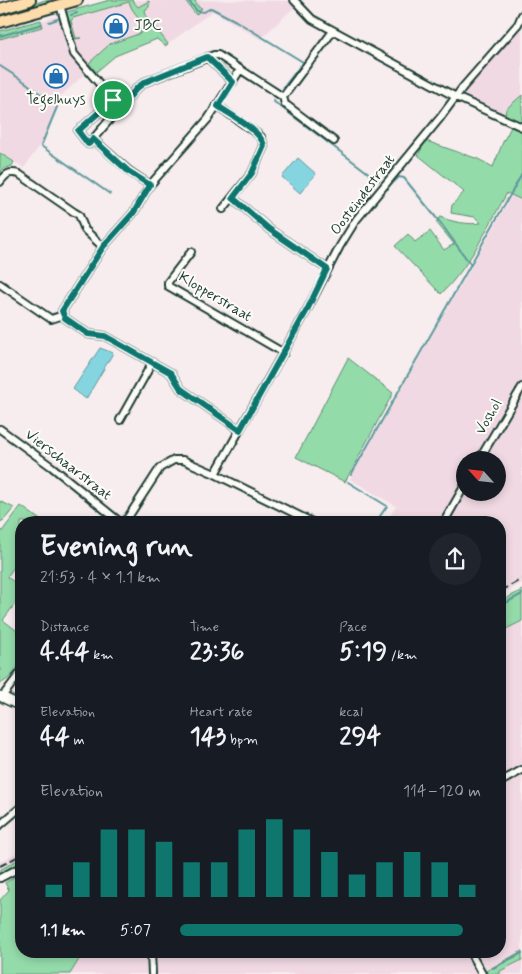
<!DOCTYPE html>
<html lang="en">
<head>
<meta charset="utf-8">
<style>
  :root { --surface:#171b24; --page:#20242c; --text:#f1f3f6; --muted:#9ea1a6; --accent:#0f766e }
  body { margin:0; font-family:Mynerve,sans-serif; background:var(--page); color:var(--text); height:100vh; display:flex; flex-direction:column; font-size:19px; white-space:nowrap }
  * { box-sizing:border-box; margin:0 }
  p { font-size:16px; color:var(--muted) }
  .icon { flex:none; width:28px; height:28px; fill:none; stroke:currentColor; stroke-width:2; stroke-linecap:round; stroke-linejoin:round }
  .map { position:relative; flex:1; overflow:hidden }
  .details { position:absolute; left:15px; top:516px; width:491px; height:442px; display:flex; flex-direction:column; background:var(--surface); border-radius:20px; box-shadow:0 2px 8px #0003 }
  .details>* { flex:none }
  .needle { width:32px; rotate:297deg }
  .controls { position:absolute; left:456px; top:451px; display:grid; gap:10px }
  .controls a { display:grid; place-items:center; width:50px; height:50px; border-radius:50%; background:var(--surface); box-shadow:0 2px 8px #0003; font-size:25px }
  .pin { position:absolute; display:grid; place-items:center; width:42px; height:42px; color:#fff; margin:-21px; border:2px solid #fff; border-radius:50%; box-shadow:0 1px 5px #0007 }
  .round { display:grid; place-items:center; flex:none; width:52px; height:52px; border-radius:26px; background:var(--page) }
  .overview { display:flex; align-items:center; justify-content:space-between; height:85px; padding:0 25px }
  h1 { font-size:28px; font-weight:800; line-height:38px }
  .metrics { display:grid; grid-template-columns:repeat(3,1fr); gap:8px; height:85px; padding:5px 25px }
  .metrics div { display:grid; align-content:center }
  .metrics b { font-size:25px; font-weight:800 }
  .metrics small { font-size:14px; font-weight:400 }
  .metrics p { font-size:14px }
  .chart { height:140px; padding:10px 25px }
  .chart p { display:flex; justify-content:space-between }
  .chart svg { width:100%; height:90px; margin-top:5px; stroke:var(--accent); stroke-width:6 }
  ul { padding:0 25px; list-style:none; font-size:16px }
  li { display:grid; grid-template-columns:80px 60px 1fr; align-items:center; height:38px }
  li i { height:12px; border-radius:6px; background:var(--accent) }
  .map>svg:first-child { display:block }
  .built { fill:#f0d9e3; fill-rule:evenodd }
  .green { fill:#94dbaa; stroke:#5a8c6f }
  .water { fill:#85d5e0; stroke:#5c989b }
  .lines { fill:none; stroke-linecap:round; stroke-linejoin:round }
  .stream { stroke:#5c989b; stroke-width:2 }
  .street-casing { stroke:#1f3d34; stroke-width:10 }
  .secondary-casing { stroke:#1f3d34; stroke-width:12 }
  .primary-casing { stroke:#1f3d34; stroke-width:14 }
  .street { stroke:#fdfcf7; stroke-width:6 }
  .secondary { stroke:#fdfcf7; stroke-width:9 }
  .primary { stroke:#fddcac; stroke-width:10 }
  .rail { stroke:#1f3d34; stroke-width:2; stroke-dasharray:8 4; stroke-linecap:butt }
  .route-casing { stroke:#fff; stroke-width:10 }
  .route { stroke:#0f766e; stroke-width:6 }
  .labels { text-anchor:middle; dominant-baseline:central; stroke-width:4; stroke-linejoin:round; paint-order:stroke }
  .poi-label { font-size:15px; fill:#1f3d34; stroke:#fdfcf7; text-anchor:start }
  .street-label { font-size:15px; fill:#1f3d34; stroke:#fdfcf7 }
</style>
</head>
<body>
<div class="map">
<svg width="522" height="974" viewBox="0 0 522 974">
  <rect width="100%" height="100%" fill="#f7ecee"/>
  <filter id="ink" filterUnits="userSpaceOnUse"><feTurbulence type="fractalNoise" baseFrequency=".02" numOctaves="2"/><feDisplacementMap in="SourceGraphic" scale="10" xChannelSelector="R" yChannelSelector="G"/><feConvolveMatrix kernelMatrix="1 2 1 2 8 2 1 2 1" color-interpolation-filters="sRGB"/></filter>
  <g filter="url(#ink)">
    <path class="built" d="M113 0 301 1 260 39 213 11 165 46 153 32 110 50 60 97 40 145 24 168 0 153V33Z
      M522 22V123L464 96 465 91Z
      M522 178V583L500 595V522H387L396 506 350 479ZM465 460H498V492H465Z
      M522 598V974H70L83 952H500V610Z
      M21 850V858L0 870V862Z"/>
    <path class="green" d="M45 0H63L0 18V16Z
      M110 0H132L138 7 149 1V7L145 10 146 15 168 44 165 46 157 39 115 56 96 72 89 63 110 44 141 33 140 27 144 25 132 9 129 2 73 18 71 21 76 38H81L76 39 72 38 66 15 67 12Z
      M185 0H195L198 7 202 8 196 15Z
      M41 20 42 27 0 39V31Z
      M522 95V123L505 116 506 109Z
      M511 127 522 131V200L507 193C487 228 470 266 441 294L395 246 408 234 415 242 430 231 444 250 454 244 436 222 440 217C452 222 469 225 481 223L475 217 451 213 452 205 464 192 418 155 426 141 478 159 493 167 503 142Z
      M0 153 14 162 12 166 3 169 0 174Z
      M348 358 393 393 345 482 296 457Z
      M0 501 14 508 4 520 0 522Z
      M21 506 43 522H21V557L7 577 21 587V596L3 620 21 634C21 657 23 671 0 684V534Z
      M522 590V621L500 632V602Z
      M21 858V864L0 875V870Z
      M21 873V952L83 953 70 974H0V900L9 890 5 883Z
      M522 951V960L500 971V974H488L486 971Z"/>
    <path class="water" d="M298 158 316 174 300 193 282 177Z
      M100 348 113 353 86 399 73 389Z"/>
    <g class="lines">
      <path class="stream" d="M188 0 197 11 204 12 211 8 236 21 303 62
        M71 15 77 13
        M49 22 58 19
        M0 36 42 24
        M0 66 25 82 57 107 41 146 110 194
        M283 88 300 66
        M274 100 273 101 379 181
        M393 183 399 177 404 178 442 225 471 265
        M388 189V188
        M351 475 522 174
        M348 482 387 506 376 522
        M500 606 522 594
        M493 968 522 953"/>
      <g class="street-casing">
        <path id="street" d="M294 0 312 19 456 97 522 127
          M60 5 74 54 120 108
          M207 57 233 82
          M312 59 333 31
          M283 97 309 62
          M218 106 256 133 261 137 264 146 252 173 223 209
          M93 139 89 144H88L78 131 113 100
          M0 182C6 174 9 171 19 174L74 212 79 215 85 230 103 247
          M150 185 129 171 93 139 137 88 145 82 214 55H218L283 97 285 104 334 141
          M233 198 269 229 327 269
          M191 252 168 282V286L284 353
          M0 284 51 319 63 315
          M120 420 152 363
          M0 429 52 467 120 522
          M240 430 181 389 171 373 105 336 88 334 65 318 62 311 103 247 134 212 150 185 208 119 240 70
          M479 460 522 387
          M215 474 307 310 340 246 356 220 440 118 463 87 518 24 522 15
          M125 522 160 468 174 460H183L215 474 312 522
          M444 522 465 485
          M2 697 21 672
          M500 782 522 770
          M0 825 21 807
          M0 878 21 867
          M151 952 152 974
          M470 952 482 974"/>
      </g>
      <g class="secondary-casing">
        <path id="secondary" d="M0 696 21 706"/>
      </g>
      <g class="primary-casing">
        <path id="primary" d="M0 9 30 0
          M0 22 77 0"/>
      </g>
      <use href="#street" class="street"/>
      <use href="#secondary" class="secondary"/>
      <use href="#primary" class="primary"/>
      <path class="rail" d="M500 591 522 579
        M0 866 21 855"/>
    </g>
  </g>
  <g class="lines" filter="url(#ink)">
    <g class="route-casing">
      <path id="route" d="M207 57 233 82 218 106C230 115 262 131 264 146L252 173 233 198 269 229 327 269 307 310 240 430 181 389 171 373 105 336 88 334 65 318 62 311 103 247 134 212 150 185 128 171 93 139 89 144H88L78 131 113 100 120 108 137 88 145 82Z"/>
    </g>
    <use href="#route" class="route"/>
  </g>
  <defs>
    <g id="shop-ring" transform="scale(1.25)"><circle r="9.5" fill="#fdfcf7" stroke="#1f6fb2" stroke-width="1.5"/><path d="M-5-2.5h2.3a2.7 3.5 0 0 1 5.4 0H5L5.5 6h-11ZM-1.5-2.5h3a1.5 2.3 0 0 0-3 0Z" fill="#1f6fb2"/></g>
  </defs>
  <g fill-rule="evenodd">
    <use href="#shop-ring" x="116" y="26"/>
    <use href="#shop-ring" x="56" y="76"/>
  </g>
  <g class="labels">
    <g class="poi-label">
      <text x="134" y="26">JBC</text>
      <text x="56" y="100" text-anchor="middle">Tegelhuys</text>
    </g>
    <g class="street-label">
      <text transform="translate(363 195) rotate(-53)">Oosteindestraat</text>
      <text transform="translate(215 297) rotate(31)">Klopperstraat</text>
      <text transform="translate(489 417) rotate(-60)">Voshol</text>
      <text transform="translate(68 465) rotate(38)">Vierschaarstraat</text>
    </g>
  </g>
</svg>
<div class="controls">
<a><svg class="needle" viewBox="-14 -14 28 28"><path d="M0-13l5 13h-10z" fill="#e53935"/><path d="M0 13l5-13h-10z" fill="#9ea1a6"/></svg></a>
</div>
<div class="pin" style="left:113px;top:100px;background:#1e9e55"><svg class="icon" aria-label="arrive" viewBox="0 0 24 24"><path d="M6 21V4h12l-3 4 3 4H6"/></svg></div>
<section class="details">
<div class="overview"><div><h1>Evening run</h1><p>21:53 · 4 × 1.1 km</p></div><a class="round"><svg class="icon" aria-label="share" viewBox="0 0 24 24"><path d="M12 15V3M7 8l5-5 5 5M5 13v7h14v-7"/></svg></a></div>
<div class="metrics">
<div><p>Distance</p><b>4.44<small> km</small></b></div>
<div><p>Time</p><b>23:36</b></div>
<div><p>Pace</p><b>5:19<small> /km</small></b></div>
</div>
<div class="metrics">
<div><p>Elevation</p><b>44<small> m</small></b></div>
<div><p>Heart rate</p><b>143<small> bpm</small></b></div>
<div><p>kcal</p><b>294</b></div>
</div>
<div class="chart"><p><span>Elevation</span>114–120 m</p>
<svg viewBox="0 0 160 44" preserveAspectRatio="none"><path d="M5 44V38M15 44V27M25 44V11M35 44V11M45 44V17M55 44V27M65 44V27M75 44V11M85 44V6M95 44V11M105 44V22M115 44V33M125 44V27M135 44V22M145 44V27M155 44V38"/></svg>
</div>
<ul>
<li><b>1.1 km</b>5:07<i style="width:94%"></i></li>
</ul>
</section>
</div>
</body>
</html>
